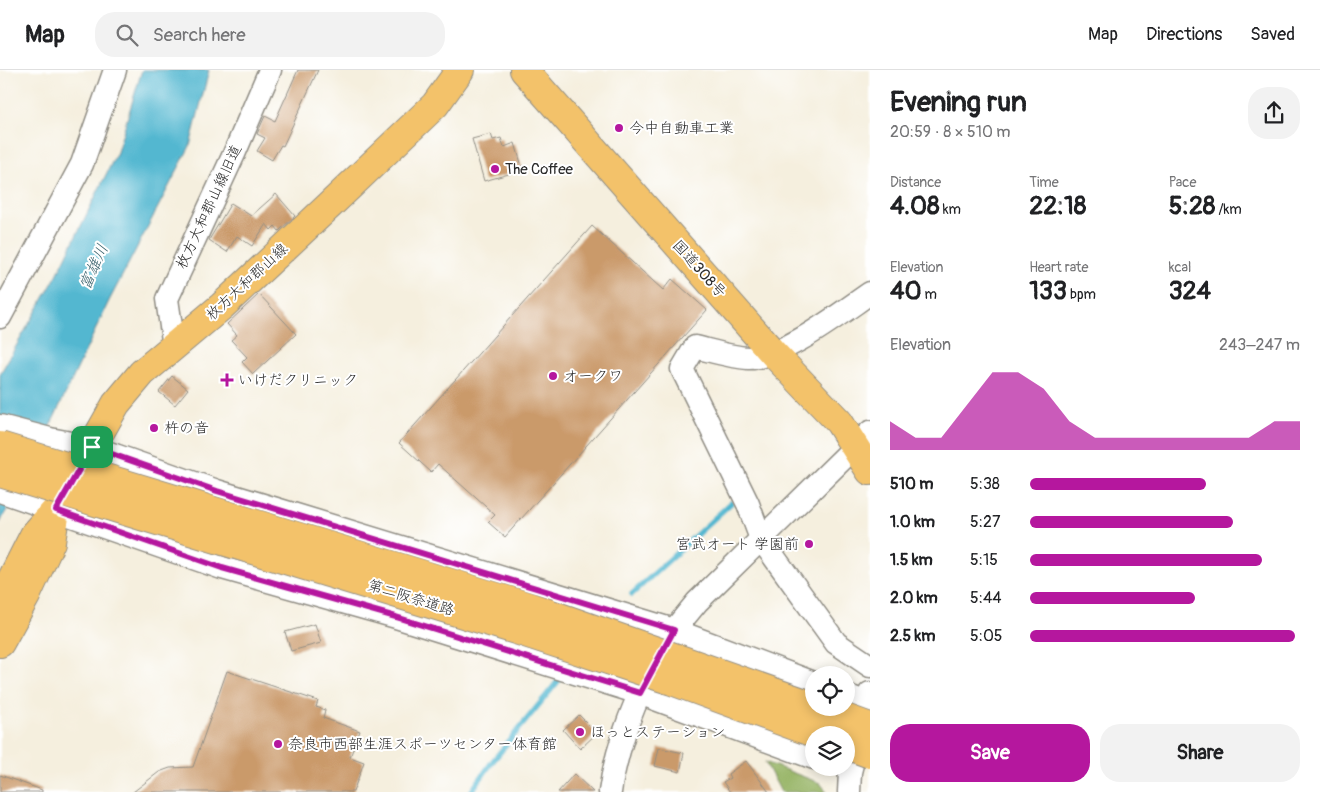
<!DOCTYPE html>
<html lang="en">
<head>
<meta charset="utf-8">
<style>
  :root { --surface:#fff; --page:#f2f2f2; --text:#202124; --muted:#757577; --line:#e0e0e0; --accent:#b5179e }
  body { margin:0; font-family:Pangolin,"Klee One",sans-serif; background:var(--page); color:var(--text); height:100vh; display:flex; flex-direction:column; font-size:19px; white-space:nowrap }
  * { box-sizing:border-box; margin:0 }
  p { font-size:16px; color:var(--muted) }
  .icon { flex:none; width:28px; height:28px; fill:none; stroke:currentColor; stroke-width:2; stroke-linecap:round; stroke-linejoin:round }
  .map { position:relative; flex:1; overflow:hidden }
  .side { display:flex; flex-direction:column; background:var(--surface); width:450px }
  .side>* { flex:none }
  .fabs { position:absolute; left:805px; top:596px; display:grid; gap:10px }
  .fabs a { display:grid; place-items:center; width:50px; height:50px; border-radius:50%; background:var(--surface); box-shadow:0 2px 12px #0003; font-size:25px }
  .pin { position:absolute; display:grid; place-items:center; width:42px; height:42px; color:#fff; margin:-21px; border-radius:10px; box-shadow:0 2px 8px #0006 }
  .round { display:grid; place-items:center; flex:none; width:52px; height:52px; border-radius:20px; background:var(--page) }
  .head { display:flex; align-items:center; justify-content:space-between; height:85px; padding:0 20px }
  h1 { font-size:28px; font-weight:700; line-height:38px }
  .figures { display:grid; grid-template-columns:repeat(3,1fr); gap:8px; height:85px; padding:5px 20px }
  .figures div { display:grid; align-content:center }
  .figures b { font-size:25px; font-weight:700 }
  .figures small { font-size:14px; font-weight:400 }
  .figures p { font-size:14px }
  .chart { height:140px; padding:10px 20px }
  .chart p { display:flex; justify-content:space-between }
  .chart svg { width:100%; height:90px; margin-top:5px; fill:var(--accent); opacity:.7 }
  .action { display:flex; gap:10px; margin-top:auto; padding:10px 20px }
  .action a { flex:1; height:58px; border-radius:20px; background:var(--accent); color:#fff; font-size:20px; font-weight:700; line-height:58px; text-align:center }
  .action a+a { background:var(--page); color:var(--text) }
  ul { padding:0 20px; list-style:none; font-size:16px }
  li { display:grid; grid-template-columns:80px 60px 1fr; align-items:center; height:38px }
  li i { height:12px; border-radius:6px; background:var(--accent) }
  header { display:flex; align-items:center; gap:30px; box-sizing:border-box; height:70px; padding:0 25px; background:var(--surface); border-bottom:1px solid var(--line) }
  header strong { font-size:24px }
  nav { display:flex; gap:28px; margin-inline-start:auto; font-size:18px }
  .search { width:350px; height:45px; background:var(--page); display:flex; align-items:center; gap:12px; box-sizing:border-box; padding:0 18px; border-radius:20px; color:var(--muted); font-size:19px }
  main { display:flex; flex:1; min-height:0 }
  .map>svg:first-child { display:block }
  .forest { fill:#98b567; stroke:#627049 }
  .water { fill:#52b7d0; stroke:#3e717e }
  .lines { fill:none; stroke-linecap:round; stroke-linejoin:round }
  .stream { stroke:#52b7d0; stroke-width:5.5 }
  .building { fill:#ca9a6b }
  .minor-casing { stroke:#908d84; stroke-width:25 }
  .major-casing { stroke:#908d84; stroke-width:30 }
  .highway-casing { stroke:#908d84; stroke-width:30 }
  .minor { stroke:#fff; stroke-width:22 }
  .major { stroke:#f3c26a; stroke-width:28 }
  .highway { stroke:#f3c26a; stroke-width:28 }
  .highway-bridge-casing { stroke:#908d84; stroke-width:30; stroke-linecap:butt }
  .highway-bridge { stroke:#f3c26a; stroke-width:28 }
  .route-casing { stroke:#fff; stroke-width:10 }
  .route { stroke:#b5179e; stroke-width:6 }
  .poi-dot { fill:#b5179e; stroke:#fff; stroke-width:2 }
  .labels { text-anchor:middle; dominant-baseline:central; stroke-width:4; stroke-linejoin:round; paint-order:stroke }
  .poi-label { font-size:15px; fill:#2b2b2b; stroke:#fff; text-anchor:start }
  .street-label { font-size:15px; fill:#2b2b2b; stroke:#fff }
  .water-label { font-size:16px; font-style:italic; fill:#3b636d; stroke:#fff }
</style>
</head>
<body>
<header>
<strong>Map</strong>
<div class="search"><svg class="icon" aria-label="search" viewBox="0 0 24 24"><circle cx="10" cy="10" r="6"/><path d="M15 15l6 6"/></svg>Search here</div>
<nav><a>Map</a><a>Directions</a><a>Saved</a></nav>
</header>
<main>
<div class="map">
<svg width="870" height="722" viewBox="0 0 870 722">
  <rect width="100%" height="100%" fill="#fff"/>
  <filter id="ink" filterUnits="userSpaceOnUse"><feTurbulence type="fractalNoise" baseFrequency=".02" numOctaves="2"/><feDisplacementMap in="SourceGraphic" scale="10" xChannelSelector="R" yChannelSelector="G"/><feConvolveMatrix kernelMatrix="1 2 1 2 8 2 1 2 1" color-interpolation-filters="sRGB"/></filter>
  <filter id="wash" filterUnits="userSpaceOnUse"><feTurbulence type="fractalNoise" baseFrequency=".0096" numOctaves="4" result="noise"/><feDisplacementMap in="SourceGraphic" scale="20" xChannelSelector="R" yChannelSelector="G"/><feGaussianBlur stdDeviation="1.12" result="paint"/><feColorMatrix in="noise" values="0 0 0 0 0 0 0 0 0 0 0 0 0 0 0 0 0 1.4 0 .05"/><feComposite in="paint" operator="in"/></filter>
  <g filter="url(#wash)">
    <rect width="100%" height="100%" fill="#f5efde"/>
    <path class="forest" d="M765 692 820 713 827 722H781Z"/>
    <path class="water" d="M142 0H209L190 76 109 231 55 346 0 453V304L57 205 117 82Z"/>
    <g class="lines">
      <path class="stream" d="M632 524 731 433
        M471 722 492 692 559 610"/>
    </g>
    <g id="blocks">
      <path class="building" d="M298 0H318L283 76 281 75 272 90 257 81 265 68 257 64 265 46 275 51Z
        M491 64 493 70 501 68 504 77 515 73 523 100 484 111 472 69Z
        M276 124 295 146 279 161 275 156 271 160 266 154 252 176 237 166 227 182 209 170 231 133 251 146Z
        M592 156 663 220 672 209 707 240 505 467 488 452 495 445 438 394 431 402 399 373Z
        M259 224 296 264 253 304 242 292 247 287 231 270 237 265 227 254Z
        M172 306 188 319 175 335 159 322Z
        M315 554 321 573 291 581 285 562Z
        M227 601 318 631 316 637 325 640 323 648 360 661 350 687 364 692 353 722H133L159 702 170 698 193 697Z
        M579 645 597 663 580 679 563 660Z
        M659 678 684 683 680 702 655 696Z
        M746 691 769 722H730L723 712 730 708 728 704Z
        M574 704 593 722H558Z
        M0 705 42 720V722H0Z"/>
    </g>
  </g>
  <g filter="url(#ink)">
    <use href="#blocks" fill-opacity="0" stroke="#908d84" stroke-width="1"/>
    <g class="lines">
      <g class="minor-casing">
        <path id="minor" d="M870 223C842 242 782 289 748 288 731 287 712 281 695 277L682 299 748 434 761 469 836 573 870 596
          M0 247 82 94 115 0
          M174 277 167 229 234 84 270 0
          M0 356 50 369 92 377 217 421 674 560 814 613
          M0 421 222 498 396 547 639 623 814 688
          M667 572 674 560 697 532 870 362
          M846 625 870 634
          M610 722C615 686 630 641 647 609
          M849 722 850 702 870 623"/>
      </g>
      <g class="major-casing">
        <path id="major" d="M0 532 34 465 56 440 116 334 142 303 222 236 331 134 435 35 460 0
          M0 573 26 526 51 472 55 446"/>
      </g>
      <g class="highway-casing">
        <path id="highway" d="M524 0 773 283 839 352 870 401"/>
      </g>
      <use href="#minor" class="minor"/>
      <use href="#major" class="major"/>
      <use href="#highway" class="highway"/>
      <g class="highway-bridge-casing">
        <path id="highway-bridge" d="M0 376 531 537 814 636
          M0 403 522 562 672 611 819 665
          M818 638 870 657
          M846 675 870 684"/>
      </g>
      <use href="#highway-bridge" class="highway-bridge"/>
    </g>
  </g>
  <g class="lines" filter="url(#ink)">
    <g class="route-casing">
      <path id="route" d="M92 377 217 421 674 560 640 623 396 547 222 498 56 440Z"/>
    </g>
    <use href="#route" class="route"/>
  </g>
  <g class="poi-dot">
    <circle cx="619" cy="58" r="5"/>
    <circle cx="495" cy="99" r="5"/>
    <circle cx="553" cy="306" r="5"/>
    <path d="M224.5 302.5h5v5h5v5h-5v5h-5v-5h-5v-5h5z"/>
    <circle cx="154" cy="358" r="5"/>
    <circle cx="809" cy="474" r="5"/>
    <circle cx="580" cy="662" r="5"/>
    <circle cx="278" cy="674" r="5"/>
  </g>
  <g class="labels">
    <g class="poi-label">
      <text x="629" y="58">今中自動車工業</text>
      <text x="505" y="99">The Coffee</text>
      <text x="563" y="306">オークワ</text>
      <text x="238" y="310">いけだクリニック</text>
      <text x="164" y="358">杵の音</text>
      <text x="799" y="474" text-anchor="end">宮武オート 学園前</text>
      <text x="590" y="662">ほっとステーション</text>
      <text x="288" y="674">奈良市西部生涯スポーツセンター体育館</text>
    </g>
    <g class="street-label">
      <text transform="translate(209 137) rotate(-65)">枚方大和郡山線旧道</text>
      <text transform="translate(699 199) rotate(48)">国道308号</text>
      <text transform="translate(247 212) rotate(-43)">枚方大和郡山線</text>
      <text transform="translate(411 528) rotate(17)">第二阪奈道路</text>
    </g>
    <g class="water-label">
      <text transform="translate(94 197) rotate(-66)">富雄川</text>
    </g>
  </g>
</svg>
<div class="fabs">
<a><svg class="icon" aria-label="locate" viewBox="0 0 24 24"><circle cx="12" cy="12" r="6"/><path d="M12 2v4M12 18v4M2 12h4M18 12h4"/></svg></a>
<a><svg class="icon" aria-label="layers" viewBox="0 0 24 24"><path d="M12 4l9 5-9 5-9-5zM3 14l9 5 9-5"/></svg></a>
</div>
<div class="pin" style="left:92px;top:377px;background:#1e9e55"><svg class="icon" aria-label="arrive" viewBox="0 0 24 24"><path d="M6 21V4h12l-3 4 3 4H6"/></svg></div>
</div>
<section class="side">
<div class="head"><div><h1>Evening run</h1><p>20:59 · 8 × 510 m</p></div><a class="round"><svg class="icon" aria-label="share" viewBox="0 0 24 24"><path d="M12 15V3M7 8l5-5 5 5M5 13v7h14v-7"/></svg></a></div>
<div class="figures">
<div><p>Distance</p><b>4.08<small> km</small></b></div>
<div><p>Time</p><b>22:18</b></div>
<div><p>Pace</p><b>5:28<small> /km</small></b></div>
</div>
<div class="figures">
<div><p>Elevation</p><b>40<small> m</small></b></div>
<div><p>Heart rate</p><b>133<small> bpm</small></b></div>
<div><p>kcal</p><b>324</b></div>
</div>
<div class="chart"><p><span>Elevation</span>243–247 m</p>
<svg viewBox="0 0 160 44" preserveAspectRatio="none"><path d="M0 44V30L10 38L20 38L30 22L40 6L50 6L60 14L70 30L80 38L90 38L100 38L110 38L120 38L130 38L140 38L150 30L160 30V44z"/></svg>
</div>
<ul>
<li><b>510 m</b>5:38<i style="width:65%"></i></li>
<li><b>1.0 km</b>5:27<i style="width:75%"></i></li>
<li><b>1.5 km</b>5:15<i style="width:86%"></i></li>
<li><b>2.0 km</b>5:44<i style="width:61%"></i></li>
<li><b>2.5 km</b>5:05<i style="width:98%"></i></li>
</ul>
<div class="action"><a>Save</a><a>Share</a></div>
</section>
</main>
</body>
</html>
